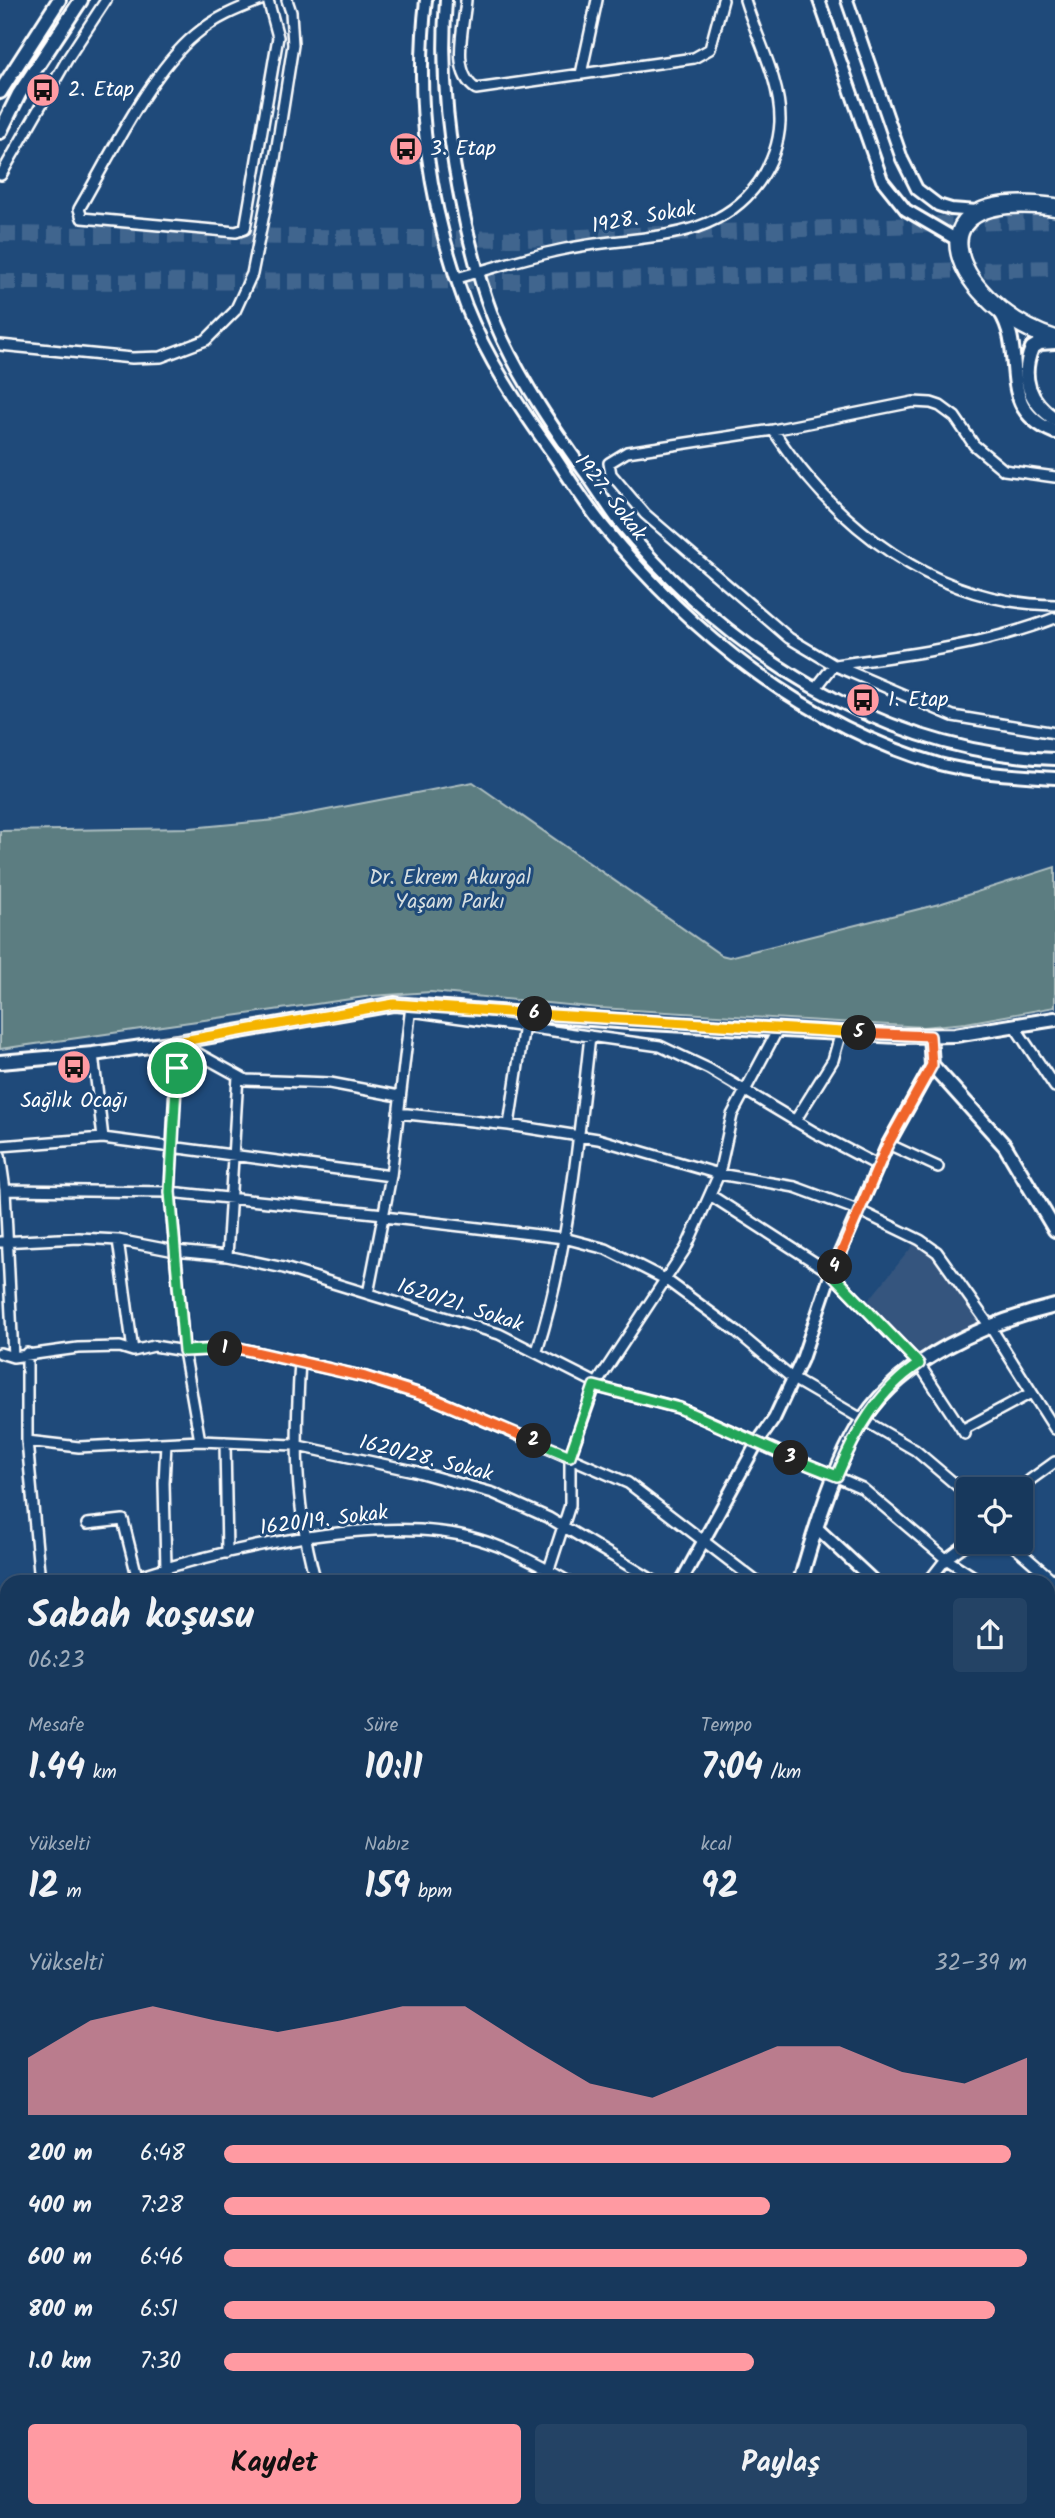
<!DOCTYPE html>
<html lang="tr">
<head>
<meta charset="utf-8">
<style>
  :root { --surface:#17385c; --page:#244365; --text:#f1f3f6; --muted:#9eacbb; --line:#365272; --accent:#ff9aa2 }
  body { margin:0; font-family:Kalam,sans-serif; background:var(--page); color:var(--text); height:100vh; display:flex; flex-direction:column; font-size:26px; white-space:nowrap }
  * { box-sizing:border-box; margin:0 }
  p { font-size:23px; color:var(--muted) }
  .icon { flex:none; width:38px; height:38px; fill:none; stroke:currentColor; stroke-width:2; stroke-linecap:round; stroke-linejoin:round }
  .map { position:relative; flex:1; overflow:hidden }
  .drawer { position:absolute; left:0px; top:1575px; width:1055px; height:943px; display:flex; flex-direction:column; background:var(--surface); border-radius:21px 21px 0 0; box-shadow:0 2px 5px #0004,0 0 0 2px var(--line) }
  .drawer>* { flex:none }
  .buttons { position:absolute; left:956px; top:1477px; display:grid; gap:14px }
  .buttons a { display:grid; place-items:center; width:77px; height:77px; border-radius:7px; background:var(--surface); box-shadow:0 2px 5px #0004,0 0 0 2px var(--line); font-size:35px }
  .pin { position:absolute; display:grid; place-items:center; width:60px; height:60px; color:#fff; margin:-30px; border:4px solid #fff; border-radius:50%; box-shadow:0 2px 7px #0007 }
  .km { position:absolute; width:35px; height:35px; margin:-18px; border-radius:50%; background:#222; color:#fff; font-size:19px; line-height:35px; text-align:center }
  .round { display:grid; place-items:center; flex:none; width:74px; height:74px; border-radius:7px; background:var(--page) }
  .head { display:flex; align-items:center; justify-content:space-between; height:119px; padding:0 28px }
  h1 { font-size:38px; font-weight:700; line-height:52px }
  .stats { display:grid; grid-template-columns:repeat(3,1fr); gap:10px; height:119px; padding:7px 28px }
  .stats div { display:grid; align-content:center }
  .stats b { font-size:35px; font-weight:700 }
  .stats small { font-size:19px; font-weight:400 }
  .stats p { font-size:19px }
  .chart { height:196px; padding:14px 28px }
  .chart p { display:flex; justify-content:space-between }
  .chart svg { width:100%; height:126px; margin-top:7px; fill:var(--accent); opacity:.7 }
  .action { display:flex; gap:14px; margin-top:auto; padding:14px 28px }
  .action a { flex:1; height:80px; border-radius:7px; background:var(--accent); color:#111; font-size:28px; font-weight:700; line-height:80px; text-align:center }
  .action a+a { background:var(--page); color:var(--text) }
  ul { padding:0 28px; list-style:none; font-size:23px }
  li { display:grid; grid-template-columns:112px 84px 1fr; align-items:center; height:52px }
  li i { height:18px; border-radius:9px; background:var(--accent) }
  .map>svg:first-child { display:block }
  .built { fill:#34557e }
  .green { fill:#5b7d81; stroke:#adbec0; stroke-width:2 }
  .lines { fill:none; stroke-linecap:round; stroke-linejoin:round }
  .motorway-tunnel { stroke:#41658e; stroke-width:16; stroke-dasharray:16 8; stroke-linecap:butt }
  .minor-casing { stroke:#fff; stroke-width:14 }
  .tertiary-casing { stroke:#fff; stroke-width:16 }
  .secondary-casing { stroke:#fff; stroke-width:18 }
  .motorway-casing { stroke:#fff; stroke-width:21 }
  .minor { stroke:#1f4a7a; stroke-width:9 }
  .tertiary { stroke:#1f4a7a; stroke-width:10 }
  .secondary { stroke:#1f4a7a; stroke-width:12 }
  .motorway { stroke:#1f4a7a; stroke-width:16 }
  .split-1-casing { stroke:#fff; stroke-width:14 }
  .split-2-casing { stroke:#fff; stroke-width:14 }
  .split-3-casing { stroke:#fff; stroke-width:14 }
  .split-4-casing { stroke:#fff; stroke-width:14 }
  .split-5-casing { stroke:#fff; stroke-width:14 }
  .split-6-casing { stroke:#fff; stroke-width:14 }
  .split-7-casing { stroke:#fff; stroke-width:14 }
  .split-1 { stroke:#22a559; stroke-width:9 }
  .split-2 { stroke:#f0652b; stroke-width:9 }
  .split-3 { stroke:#22a559; stroke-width:9 }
  .split-4 { stroke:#22a559; stroke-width:9 }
  .split-5 { stroke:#f0652b; stroke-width:9 }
  .split-6 { stroke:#f5b400; stroke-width:9 }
  .split-7 { stroke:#f5b400; stroke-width:9 }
  .labels { text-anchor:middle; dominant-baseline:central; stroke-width:6; stroke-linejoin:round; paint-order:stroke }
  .poi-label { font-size:21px; fill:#fff; stroke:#1f4a7a; text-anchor:start }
  .street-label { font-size:21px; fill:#fff; stroke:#1f4a7a }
  .park-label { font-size:21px; fill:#d6dee0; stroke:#1f4a7a }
</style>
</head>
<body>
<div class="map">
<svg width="1055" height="2518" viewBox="0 0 1055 2518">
  <rect width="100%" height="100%" fill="#1f4a7a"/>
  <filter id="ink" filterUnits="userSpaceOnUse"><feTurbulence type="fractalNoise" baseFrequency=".0143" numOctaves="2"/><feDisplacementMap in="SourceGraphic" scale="14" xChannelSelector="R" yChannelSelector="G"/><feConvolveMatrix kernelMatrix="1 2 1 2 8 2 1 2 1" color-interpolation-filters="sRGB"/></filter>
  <g filter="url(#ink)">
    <path class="built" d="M915 1243 935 1254 966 1298 981 1327 920 1360 865 1305Z
      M0 2361 7 2362V2461L0 2460Z"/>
    <path class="green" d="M473 782 721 955 729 957 939 904 1055 867V1007L966 1023 923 1027 599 1008 431 992 372 996 0 1049V831L190 828 275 820Z"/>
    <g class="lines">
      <path class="motorway-tunnel" d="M0 234 524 239 1055 220
        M0 282 533 281 1055 268"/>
      <g class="minor-casing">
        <path id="minor" d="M261 0C237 9 215 18 195 35 150 72 109 158 79 209L82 218 236 232 245 229 278 37 268 0
          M466 0C464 27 450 72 476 89L694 58 710 49 723 0
          M581 74 597 0
          M1 175 68 58 106 0
          M457 278C493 268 529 256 565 249 634 234 714 246 759 182 772 163 779 145 780 122 781 81 757 39 745 0
          M0 345 132 358 161 357 206 340 235 311 252 274 275 159 293 45 291 12 287 0
          M773 430C836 527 935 604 1055 605
          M1055 477 1004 470 974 445 955 417 940 406 931 403 913 402 773 430 627 452 609 463 611 474 645 514 789 638 834 665 953 716 1055 733
          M816 688 834 665C908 655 985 645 1055 618
          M411 1011 660 1046 709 1069 814 1132 879 1166
          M1015 1027 1055 1087
          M93 1054 103 1138
          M398 1113 509 1125 598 1139 719 1174 795 1187 860 1211 920 1240 937 1252 991 1328 1055 1429
          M795 1121 833 1060 841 1032
          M509 1125 524 1025
          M888 1144 938 1167
          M0 1146 103 1138 391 1176
          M0 1155 5 1190 13 1357
          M5 1190 170 1192 384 1214
          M710 1195 831 1273 919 1364 965 1434
          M384 1217 564 1238 606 1249 665 1279 737 1332 793 1379 915 1450 968 1495
          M118 1240 133 1351
          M0 1242 79 1238 118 1240 175 1251 227 1256 284 1268 499 1334 592 1381 595 1386 679 1408 862 1488 946 1559 982 1582
          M227 1256 238 1076
          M368 1294 391 1176 411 1006
          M537 1351C569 1250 578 1142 590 1036
          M0 1353 13 1357 78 1348 120 1347 133 1351 154 1346 184 1351 238 1348 365 1377 430 1397 628 1483 757 1582
          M27 1353V1441L40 1582
          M300 1361C295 1441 294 1504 316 1582
          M962 1430 1031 1393
          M27 1441 79 1447 200 1441 294 1445 414 1471 493 1493 549 1518 656 1582
          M200 1441 184 1351 170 1192 177 1042 246 1080 330 1083 399 1096
          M225 1442 227 1553
          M166 1443 164 1483 166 1568
          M1020 1491 1030 1480 1055 1462
          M87 1524 123 1520 137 1576
          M1009 1542 1055 1582
          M120 1582C214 1551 381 1511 477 1539 509 1548 542 1566 569 1582
          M545 1582 570 1505V1456L595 1386 686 1248 719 1174 732 1115 778 1029
          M928 1582 946 1559 969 1542
          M1048 1623 1055 1610
          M0 1728 7 1727
          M1048 1773 1055 1775
          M0 1790 7 1787
          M1048 1811 1055 1812
          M1048 1894H1055
          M1048 1980 1055 1981
          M1048 2043 1055 2045
          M0 2075 7 2074
          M1048 2154 1055 2156
          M0 2179H7
          M1048 2308 1055 2309
          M1048 2356 1055 2354
          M1048 2411 1055 2408
          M1048 2507 1055 2504
          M103 2511 117 2518
          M203 2511 216 2518
          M285 2511 295 2518
          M655 2511 660 2518
          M865 2511 869 2518
          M40 2518 42 2511
          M154 2518 156 2511
          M273 2518 276 2511
          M417 2518 422 2511
          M727 2518 742 2511
          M879 2518 892 2511
          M1026 2518 1040 2511"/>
      </g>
      <g class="tertiary-casing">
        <path id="tertiary" d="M426 0C414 103 429 208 466 306 487 359 520 408 553 454 569 478 585 504 604 527 691 634 805 725 939 764 977 774 1017 775 1055 778
          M446 0C440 77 449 149 466 225 475 263 485 302 502 338 524 385 554 429 584 471 596 487 606 504 618 520 725 651 882 753 1055 759
          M819 0 882 180 906 210 959 241
          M847 0 902 159 917 189 938 205 951 209 977 211
          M818 1529 875 1582
          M681 1582 757 1443 774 1419 802 1359 831 1273 887 1146 932 1065
          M1048 1666 1055 1668
          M0 1851 7 1848
          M0 2124H7
          M0 2349 7 2350
          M535 2511 539 2518
          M703 2511 707 2518"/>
      </g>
      <g class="secondary-casing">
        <path id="secondary" d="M0 92 59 0
          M0 132 19 94 81 0
          M1000 311C1028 354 994 408 1055 432
          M1055 342 1040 343 1032 348C1020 377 1029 402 1055 419
          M930 1036 932 1065 1005 1146 1055 1230
          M0 1062 93 1054 177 1042 394 1004 630 1022 899 1036 955 1035 1055 1019
          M800 1582C813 1535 837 1457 864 1418 906 1357 985 1323 1055 1306
          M0 1620V1627
          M0 1674 7 1676
          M0 2006 7 2004
          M1048 2265H1055"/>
      </g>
      <g class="motorway-casing">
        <path id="motorway" d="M1055 207C897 186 959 309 1055 339"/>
      </g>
      <use href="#minor" class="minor"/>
      <use href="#tertiary" class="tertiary"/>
      <use href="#secondary" class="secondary"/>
      <use href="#motorway" class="motorway"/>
    </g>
  </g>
  <g class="lines" filter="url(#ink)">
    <g class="split-1-casing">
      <path id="split-1" d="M177 1068 170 1192 184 1351 225 1349"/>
    </g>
    <g class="split-2-casing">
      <path id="split-2" d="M225 1349 238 1348 365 1377 429 1397 534 1441"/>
    </g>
    <g class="split-3-casing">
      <path id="split-3" d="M534 1441 570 1456 594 1386 679 1408 791 1458"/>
    </g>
    <g class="split-4-casing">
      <path id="split-4" d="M791 1458 837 1476C855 1433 878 1391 919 1364L831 1273 835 1267"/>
    </g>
    <g class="split-5-casing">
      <path id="split-5" d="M835 1267 887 1146 932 1065 930 1036 859 1033"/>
    </g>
    <g class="split-6-casing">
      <path id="split-6" d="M535 1014 859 1033"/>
    </g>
    <g class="split-7-casing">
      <path id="split-7" d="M177 1068V1042L394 1004 535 1014"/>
    </g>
    <use href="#split-1" class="split-1"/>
    <use href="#split-2" class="split-2"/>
    <use href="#split-3" class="split-3"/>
    <use href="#split-4" class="split-4"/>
    <use href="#split-5" class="split-5"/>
    <use href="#split-6" class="split-6"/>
    <use href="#split-7" class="split-7"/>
  </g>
  <defs>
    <g id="bus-disc" transform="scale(1.75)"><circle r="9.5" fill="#ff9aa2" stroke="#1f4a7a"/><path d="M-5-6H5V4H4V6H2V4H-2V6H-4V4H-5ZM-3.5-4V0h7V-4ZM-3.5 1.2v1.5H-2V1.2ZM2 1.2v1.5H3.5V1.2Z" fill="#111"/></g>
  </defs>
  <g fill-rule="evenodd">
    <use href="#bus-disc" x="43" y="90"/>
    <use href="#bus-disc" x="406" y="149"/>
    <use href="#bus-disc" x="863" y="700"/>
    <use href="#bus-disc" x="74" y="1067"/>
  </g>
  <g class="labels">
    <g class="poi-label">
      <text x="68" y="90">2. Etap</text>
      <text x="430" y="149">3. Etap</text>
      <text x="888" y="700">1. Etap</text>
      <text x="74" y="1101" text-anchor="middle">Sağlık Ocağı</text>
    </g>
    <g class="street-label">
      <text transform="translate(644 218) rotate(-10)">1928. Sokak</text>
      <text transform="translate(610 498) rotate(52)">1927. Sokak</text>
      <text transform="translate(460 1306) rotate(18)">1620/21. Sokak</text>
      <text transform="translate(426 1459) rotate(14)">1620/28. Sokak</text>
      <text transform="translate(324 1521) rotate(-7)">1620/19. Sokak</text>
    </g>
    <g class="park-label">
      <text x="450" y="878">Dr. Ekrem Akurgal<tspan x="450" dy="24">Yaşam Parkı</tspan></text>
    </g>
  </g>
</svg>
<div class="buttons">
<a><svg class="icon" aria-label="locate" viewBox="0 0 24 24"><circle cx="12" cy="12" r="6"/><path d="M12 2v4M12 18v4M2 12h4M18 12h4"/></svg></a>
</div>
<div class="pin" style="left:177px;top:1068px;background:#1e9e55"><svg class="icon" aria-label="arrive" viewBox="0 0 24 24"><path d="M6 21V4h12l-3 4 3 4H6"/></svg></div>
<b class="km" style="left:225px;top:1349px">1</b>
<b class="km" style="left:534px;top:1441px">2</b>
<b class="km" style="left:791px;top:1458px">3</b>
<b class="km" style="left:835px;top:1267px">4</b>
<b class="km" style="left:859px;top:1033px">5</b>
<b class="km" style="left:535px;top:1014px">6</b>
<section class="drawer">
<div class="head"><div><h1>Sabah koşusu</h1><p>06:23</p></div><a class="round"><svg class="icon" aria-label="share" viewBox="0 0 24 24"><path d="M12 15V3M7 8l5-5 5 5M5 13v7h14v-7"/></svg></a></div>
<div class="stats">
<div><p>Mesafe</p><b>1.44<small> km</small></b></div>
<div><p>Süre</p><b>10:11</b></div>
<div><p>Tempo</p><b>7:04<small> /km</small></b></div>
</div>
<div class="stats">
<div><p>Yükselti</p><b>12<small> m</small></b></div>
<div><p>Nabız</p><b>159<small> bpm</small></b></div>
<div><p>kcal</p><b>92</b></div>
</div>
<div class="chart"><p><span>Yükselti</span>32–39 m</p>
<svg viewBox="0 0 160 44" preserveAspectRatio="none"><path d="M0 44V24L10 11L20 6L30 11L40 15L50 11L60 6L70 6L80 20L90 33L100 38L110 29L120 20L130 20L140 29L150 33L160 24V44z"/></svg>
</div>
<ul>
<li><b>200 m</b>6:48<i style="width:98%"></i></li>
<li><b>400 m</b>7:28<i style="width:68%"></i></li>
<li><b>600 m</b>6:46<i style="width:100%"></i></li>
<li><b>800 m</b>6:51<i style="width:96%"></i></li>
<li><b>1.0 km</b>7:30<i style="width:66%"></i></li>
</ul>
<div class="action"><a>Kaydet</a><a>Paylaş</a></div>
</section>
</div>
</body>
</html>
